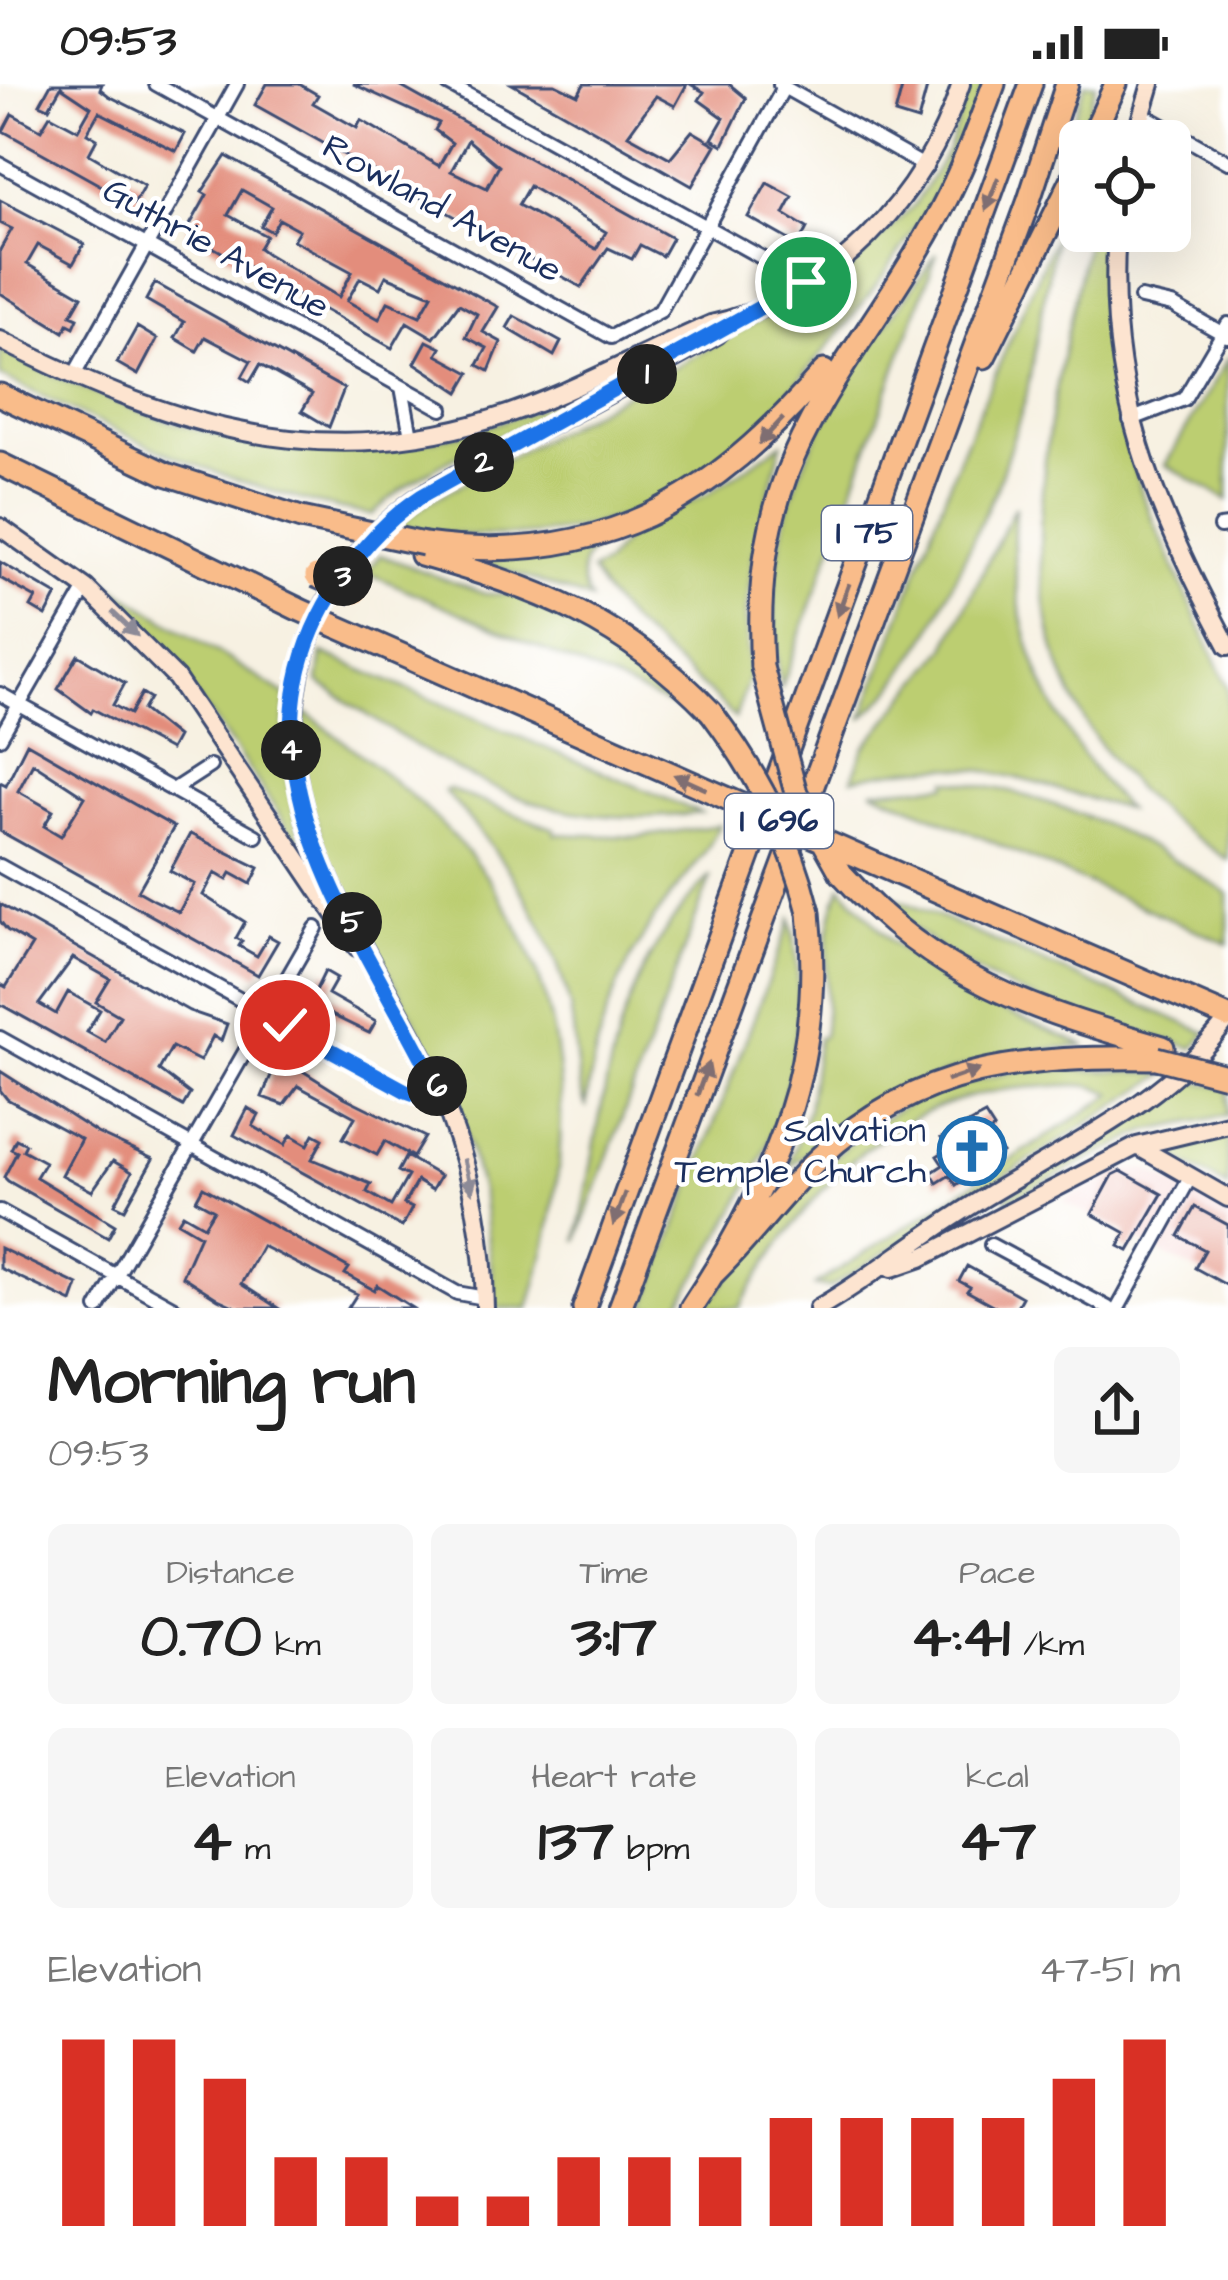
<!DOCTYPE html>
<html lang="en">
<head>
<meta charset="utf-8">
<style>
  :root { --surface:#fff; --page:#f6f6f6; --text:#222; --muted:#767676; --accent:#d93025 }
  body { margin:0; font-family:"Architects Daughter",sans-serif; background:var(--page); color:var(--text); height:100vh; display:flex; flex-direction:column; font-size:45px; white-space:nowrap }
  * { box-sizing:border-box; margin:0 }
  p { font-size:39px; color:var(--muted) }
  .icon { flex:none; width:66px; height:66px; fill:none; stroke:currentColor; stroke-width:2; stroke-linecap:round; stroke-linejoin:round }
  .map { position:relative; height:1224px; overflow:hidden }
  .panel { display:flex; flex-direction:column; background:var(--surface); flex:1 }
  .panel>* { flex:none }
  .tools { position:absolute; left:1059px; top:36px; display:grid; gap:24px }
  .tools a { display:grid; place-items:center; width:132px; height:132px; border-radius:18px; background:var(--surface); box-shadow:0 12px 48px #0002; font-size:60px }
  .pin { position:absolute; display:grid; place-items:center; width:102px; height:102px; color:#fff; margin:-51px; border:6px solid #fff; border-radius:50%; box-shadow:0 3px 12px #0007 }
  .km { position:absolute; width:60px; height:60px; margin:-30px; border-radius:50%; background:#222; color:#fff; font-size:33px; line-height:60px; text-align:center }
  .round { display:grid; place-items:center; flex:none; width:126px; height:126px; border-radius:18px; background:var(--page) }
  .head { display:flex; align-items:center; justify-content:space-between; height:204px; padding:0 48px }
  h1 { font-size:66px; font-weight:700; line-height:90px }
  .figures { display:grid; grid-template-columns:repeat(3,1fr); gap:18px; height:204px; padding:12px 48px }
  .figures div { display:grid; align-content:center; border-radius:18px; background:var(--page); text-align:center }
  .figures b { font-size:60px; font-weight:700 }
  .figures small { font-size:33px; font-weight:400 }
  .figures p { font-size:33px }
  .chart { height:336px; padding:24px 48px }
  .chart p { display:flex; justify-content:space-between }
  .chart svg { width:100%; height:216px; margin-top:12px; stroke:var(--accent); stroke-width:6 }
  .status { display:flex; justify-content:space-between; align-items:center; height:84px; padding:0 60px; background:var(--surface); direction:ltr }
  .status svg { height:33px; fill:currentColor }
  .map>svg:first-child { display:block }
  .built { fill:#f7d0cf }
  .green { fill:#bcce71; stroke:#6c7e68; stroke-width:3 }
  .building { fill:#e38d7b; fill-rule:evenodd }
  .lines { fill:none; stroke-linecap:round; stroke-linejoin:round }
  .minor-casing { stroke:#3c4c72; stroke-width:18 }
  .secondary-casing { stroke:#3c4c72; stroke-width:22 }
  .motorway-casing { stroke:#3c4c72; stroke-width:27 }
  .minor { stroke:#fff; stroke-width:12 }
  .secondary { stroke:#fde4d0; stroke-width:16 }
  .motorway { stroke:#f9bc8a; stroke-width:21 }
  .motorway-bridge-casing { stroke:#3c4c72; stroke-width:27; stroke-linecap:butt }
  .motorway-bridge { stroke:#f9bc8a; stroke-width:21 }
  .oneway { fill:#7f6e72 }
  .oneway2 { fill:#8c8a97 }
  .route-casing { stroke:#fff; stroke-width:24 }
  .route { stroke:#1a73e8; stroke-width:15 }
  .labels { text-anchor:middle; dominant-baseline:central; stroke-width:9; stroke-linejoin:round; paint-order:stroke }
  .shield { fill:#fff; stroke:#5f6d8e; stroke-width:3 }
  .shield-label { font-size:33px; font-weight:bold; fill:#1b2f5e }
  .street-label { font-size:36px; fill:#1b2f5e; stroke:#fff }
  .poi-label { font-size:36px; fill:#1b2f5e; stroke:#fff; text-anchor:end }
</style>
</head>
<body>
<div class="status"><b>09:53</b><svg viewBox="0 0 49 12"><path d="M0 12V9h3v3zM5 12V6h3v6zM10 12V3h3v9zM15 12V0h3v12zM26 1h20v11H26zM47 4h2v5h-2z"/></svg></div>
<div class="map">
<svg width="1228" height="1224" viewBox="0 0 1228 1224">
  <rect width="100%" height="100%" fill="#fff"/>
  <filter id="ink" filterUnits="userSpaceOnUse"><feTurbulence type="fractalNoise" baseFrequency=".00833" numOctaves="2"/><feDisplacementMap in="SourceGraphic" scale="24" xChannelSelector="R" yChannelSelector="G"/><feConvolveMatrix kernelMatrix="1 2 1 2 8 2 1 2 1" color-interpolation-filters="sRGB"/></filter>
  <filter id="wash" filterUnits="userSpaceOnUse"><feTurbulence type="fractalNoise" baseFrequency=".004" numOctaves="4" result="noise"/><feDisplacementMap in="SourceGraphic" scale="48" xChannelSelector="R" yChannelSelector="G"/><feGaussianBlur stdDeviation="2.7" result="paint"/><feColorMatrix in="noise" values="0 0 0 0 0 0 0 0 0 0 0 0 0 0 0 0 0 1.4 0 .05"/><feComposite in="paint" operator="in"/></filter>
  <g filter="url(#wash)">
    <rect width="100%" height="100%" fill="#f7f1e2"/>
    <path class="built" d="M1129 1085 1148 1086 1228 1128V1204L1063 1117Z"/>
    <path class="green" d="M971 0H984C949 101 894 185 825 266 788 309 752 359 705 391 616 454 500 462 398 442L427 419 841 191 915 120 948 66Z
      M1085 0H1096L1085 43 1030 156Z
      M1089 147H1109L1106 217 1115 315 1143 413 1228 604V776C1206 760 1181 746 1161 728 977 567 1047 352 1089 147Z
      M1056 149 1026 314 997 403 930 548 890 608 862 635 960 371Z
      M937 169 781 605C750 411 832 317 937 169Z
      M0 265C200 367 362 406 575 309L579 313C511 351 427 375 372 431 239 409 121 350 0 292Z
      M1228 274V416L1165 381Z
      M782 359 753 473 746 533 750 592 735 634C689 584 621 544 591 487L604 481 632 448 709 409Z
      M1015 422C1006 541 1047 638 1126 725 1010 695 977 667 852 695L864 664 945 565Z
      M606 455C581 472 574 488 590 516L485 479V472Z
      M44 460 286 611 284 677 299 752 294 755C218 633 156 551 44 460Z
      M380 471 485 510H518L550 523 632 567 706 637 366 488Z
      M322 569 700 729C530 750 453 687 318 598Z
      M305 628C348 661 394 694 433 732 577 867 584 1046 529 1224H496L483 1114 465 1046 433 969 330 781 304 701Z
      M948 696C1052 709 1141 752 1228 810V860L872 706 947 701Z
      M448 705 555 745V750L639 753 719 741C705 776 682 795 661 825 617 888 596 946 586 1022 577 1008 575 948 570 923 550 837 503 771 444 707Z
      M711 792 577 1157C606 1022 605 895 711 792Z
      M841 802 891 857 953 906 1086 962C970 966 876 1011 788 1084L808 1025 818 954 823 952C831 896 819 854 841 802Z
      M872 804 1207 949 1194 964C1070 929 962 905 872 804Z
      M791 835C821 996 757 1092 677 1224H645Z
      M1025 984 1167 989 829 1204 815 1201 1113 1010C1087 996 1062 1002 1033 1003 886 1011 809 1106 739 1224H705C766 1142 829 1055 925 1012 956 999 993 993 1025 984Z
      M1184 994 1228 1005V1031L1147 1047 1008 1117 1005 1112 1122 1040Z
      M1228 1046V1103L1157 1064Z"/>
    <g id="blocks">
      <path class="building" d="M51 0H102L100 5 109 12 185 50 176 67 99 28 87 49 97 55 89 70 144 102 134 120 3 47 12 30 41 46 50 31 78 46 91 23 61 3 49 24 40 20Z
        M267 0H299L318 11 313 19 357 44 361 36 439 82 452 59 435 46 439 39 353 0H396L672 154 662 172 640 161 632 175 608 164 581 203 255 21ZM468 56 499 82 487 104 451 87ZM529 102 606 148 596 165 518 121Z
        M512 0H555L578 11 584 0H687L675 22 656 12 628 51 670 74 692 47 716 61 692 102Z
        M690 0H729L746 14 723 61 712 55 724 34 699 16 704 8Z
        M903 0H928L918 37 895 30Z
        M226 72 498 223 483 248 501 258 489 287 478 281 487 264 466 253 477 230 459 220 434 254 407 238 392 264 186 148 207 111 202 108ZM242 106 272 123 261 142 272 148 279 135 299 146 293 156 352 188 339 213 267 170 259 164 266 152 228 131ZM386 192 432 211 420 232 388 218 379 235 347 217 360 194 380 204Z
        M767 99 793 113 784 130 807 144 798 161 748 133Z
        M0 116 84 160 73 180 38 161 27 180 82 212 71 231 78 234 74 243 68 240 64 248 0 209V166L12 145 0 139Z
        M155 199 344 305 329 343 302 327 312 310 260 281 250 298 242 293 251 277 205 253 197 267 175 254 184 238 146 216Z
        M514 232 561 258 554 272 507 244Z
        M137 243 157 255 138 291 117 279Z
        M427 257 441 264 437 271 470 289 459 308 415 279Z
        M0 478 57 511 46 532 31 523 36 514 0 494Z
        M78 571 125 599 113 621 130 630 142 609 150 614 143 626 177 653 170 666 93 625 91 629 58 605Z
        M27 659 174 743 138 807 154 816 179 828 194 800 170 787 190 750 259 784 251 800 231 789 227 796 215 789 203 811 245 838 236 854 242 857 239 862 257 872 269 852 278 857 258 891 0 747V698L6 701ZM33 679 85 713 61 752 44 742 53 727 18 707Z
        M0 820 189 927 227 940 221 957 213 952 200 977 172 963 159 986 190 1010 183 1022 0 920V900L6 903 32 861 7 846 0 837ZM73 874 110 895 96 918 120 932 105 958 87 948 100 926 68 908 56 930 39 920Z
        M325 887 337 894 328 910 376 937 369 949 309 920Z
        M279 972 344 1013 425 1053 413 1073 385 1057 377 1071 343 1054 355 1033 298 1002 284 1021 262 1013Z
        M0 987 97 1049 153 1075 125 1125 115 1120 132 1088 113 1077 92 1107 62 1091 81 1055 7 1015 0 1006Z
        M248 1024 259 1031 253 1042 285 1061 291 1051 308 1061 314 1050 323 1055 312 1075 371 1100 367 1108 391 1122 408 1092 398 1087 406 1072 440 1092 432 1106 417 1097 404 1120 412 1124 402 1143 234 1051Z
        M985 1031 994 1045 988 1049 1002 1069 956 1101 950 1091 937 1099 931 1089 943 1081 937 1072 948 1065 941 1054Z
        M16 1055 26 1060 23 1066 45 1078 36 1093 115 1141 108 1154 8 1097 4 1093 17 1068 11 1065Z
        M1121 1087 1162 1110 1129 1167 1119 1162 1126 1149 1092 1130 1113 1091Z
        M203 1103 349 1184 345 1190 374 1206 377 1201 413 1224H348L357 1210 262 1162 241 1200 278 1224H238L218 1215 182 1192 200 1151 178 1138 183 1130 204 1142 214 1126 196 1116Z
        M1195 1123 1228 1141V1202L1195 1184 1205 1166 1179 1152Z
        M0 1164 78 1201 72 1218 0 1184Z
        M967 1182 1022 1213 1016 1224H998L967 1207 970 1203 959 1197Z"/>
    </g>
  </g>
  <g filter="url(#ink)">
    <use href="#blocks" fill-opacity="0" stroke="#3c4c72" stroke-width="3"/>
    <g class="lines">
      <g class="minor-casing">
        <path id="minor" d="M156 0 611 253 660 227 784 3
          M448 0 806 198
          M780 1 926 83
          M1142 30 1228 78
          M0 80 442 325
          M1141 214 1172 221 1227 252
          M73 293 237 0
          M402 303 411 352
          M1130 336 1184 315 1228 240
          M1220 443 1228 442
          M0 610 256 752
          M0 654 86 504
          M173 706 210 682
          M0 782 406 1008 423 1013 440 1009
          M0 954 457 1209 485 1214
          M0 1127 174 1224
          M991 1161 1108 1224
          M98 1224 316 844
          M1118 1224 1191 1092"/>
      </g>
      <g class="secondary-casing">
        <path id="secondary" d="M1134 57 1151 0
          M1117 147C1105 309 1154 422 1228 562
          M0 256C160 337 312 391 492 335 567 312 638 271 711 240 833 213 924 115 961 0
          M0 443 86 504 176 594 357 863
          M1137 1062 1228 1114
          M892 1184 921 1174 1137 1062 1228 1040
          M485 1224C484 1150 470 1079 441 1011 379 867 256 739 304 572 320 514 359 460 405 423 436 399 474 383 508 364 578 326 648 290 717 251L733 235
          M818 1224C867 1196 908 1162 955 1132 1047 1071 1161 1026 1228 935"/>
      </g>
      <g class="motorway-casing">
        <path id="motorway" d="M1090 57 1116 0
          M984 273 1080 80
          M0 311 166 390 301 434
          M0 380 298 525
          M424 460C601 484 713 416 824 287
          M421 471C540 505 623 536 711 628
          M336 542 606 661
          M762 583C748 362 847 300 941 126 962 86 978 43 994 0
          M841 789C936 895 1030 925 1163 963
          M951 813 1228 933
          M713 1190C751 1153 781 1110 820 1073 919 980 1029 972 1157 974
          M584 1224 1031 0
          M620 1224 1028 119 1067 0
          M691 1224C775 1097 825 981 809 828"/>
      </g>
      <use href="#minor" class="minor"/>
      <use href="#secondary" class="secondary"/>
      <use href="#motorway" class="motorway"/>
      <g class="motorway-bridge-casing">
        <path id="motorway-bridge" d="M301 434 424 460
          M316 492 355 509
          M298 525 336 542
          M762 583 796 709 841 789
          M711 628C758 691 790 751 809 828
          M606 661 951 813
          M1157 974 1226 992"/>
      </g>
      <use href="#motorway-bridge" class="motorway-bridge"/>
    </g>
    <defs><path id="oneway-solid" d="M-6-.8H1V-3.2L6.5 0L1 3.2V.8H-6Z" transform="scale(3)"/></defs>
    <g class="oneway">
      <use href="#oneway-solid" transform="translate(992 110) rotate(111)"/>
      <use href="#oneway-solid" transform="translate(771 347) rotate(133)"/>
      <use href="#oneway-solid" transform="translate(843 516) rotate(110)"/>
      <use href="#oneway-solid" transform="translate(690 698) rotate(-156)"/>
      <use href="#oneway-solid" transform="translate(963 991) rotate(-19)"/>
      <use href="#oneway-solid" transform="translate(703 995) rotate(-70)"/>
      <use href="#oneway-solid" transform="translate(619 1125) rotate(110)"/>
    </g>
    <g class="oneway2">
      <use href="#oneway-solid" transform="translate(125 540) rotate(44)"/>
      <use href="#oneway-solid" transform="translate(468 1092) rotate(76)"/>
    </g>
  </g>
  <g class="lines" filter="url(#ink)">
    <g class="route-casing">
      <path id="route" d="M285 941 406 1007 423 1013 440 1009C368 857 229 695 325 521 349 478 381 439 422 412L806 198"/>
    </g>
    <use href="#route" class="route"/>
  </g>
  <defs>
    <g id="church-ring" transform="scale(3.45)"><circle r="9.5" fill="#fff" stroke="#1f6fb2" stroke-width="1.5"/><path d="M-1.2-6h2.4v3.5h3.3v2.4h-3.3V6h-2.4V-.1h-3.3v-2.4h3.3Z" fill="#1f6fb2"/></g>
  </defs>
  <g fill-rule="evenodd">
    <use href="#church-ring" x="972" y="1067"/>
  </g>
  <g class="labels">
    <g class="shield">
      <rect x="822" y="422" width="90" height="54" rx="9"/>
      <rect x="725" y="710" width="108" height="54" rx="9"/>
    </g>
    <g class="shield-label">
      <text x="867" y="449">I 75</text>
      <text x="779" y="737">I 696</text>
    </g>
    <g class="street-label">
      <text transform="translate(442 125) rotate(29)">Rowland Avenue</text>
      <text transform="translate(216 165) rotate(29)">Guthrie Avenue</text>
    </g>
    <g class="poi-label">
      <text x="926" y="1046">Salvation<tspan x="926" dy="41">Temple Church</tspan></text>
    </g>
  </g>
</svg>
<div class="tools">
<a><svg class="icon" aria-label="locate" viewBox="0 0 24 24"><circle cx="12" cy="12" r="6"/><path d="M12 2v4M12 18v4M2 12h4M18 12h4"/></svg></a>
</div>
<div class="pin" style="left:806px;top:198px;background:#1e9e55"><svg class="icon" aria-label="arrive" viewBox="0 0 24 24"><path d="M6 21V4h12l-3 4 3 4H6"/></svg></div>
<div class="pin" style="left:285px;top:941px;background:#d93025"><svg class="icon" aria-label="check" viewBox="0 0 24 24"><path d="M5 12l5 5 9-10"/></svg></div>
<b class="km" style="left:647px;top:290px">1</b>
<b class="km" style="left:484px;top:378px">2</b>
<b class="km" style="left:343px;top:492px">3</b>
<b class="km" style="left:291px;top:666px">4</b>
<b class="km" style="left:352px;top:838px">5</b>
<b class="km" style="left:437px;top:1002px">6</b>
</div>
<section class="panel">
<div class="head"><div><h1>Morning run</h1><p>09:53</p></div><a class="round"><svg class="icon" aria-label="share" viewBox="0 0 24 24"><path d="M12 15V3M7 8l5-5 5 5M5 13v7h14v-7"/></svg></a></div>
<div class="figures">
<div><p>Distance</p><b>0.70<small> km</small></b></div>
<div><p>Time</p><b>3:17</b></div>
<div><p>Pace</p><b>4:41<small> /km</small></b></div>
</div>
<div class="figures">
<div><p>Elevation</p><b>4<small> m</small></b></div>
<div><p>Heart rate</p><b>137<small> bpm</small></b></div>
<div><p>kcal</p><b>47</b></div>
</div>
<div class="chart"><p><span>Elevation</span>47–51 m</p>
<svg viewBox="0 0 160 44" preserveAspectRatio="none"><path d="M5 44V6M15 44V6M25 44V14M35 44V30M45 44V30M55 44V38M65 44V38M75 44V30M85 44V30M95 44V30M105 44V22M115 44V22M125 44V22M135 44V22M145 44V14M155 44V6"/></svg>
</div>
</section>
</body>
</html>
